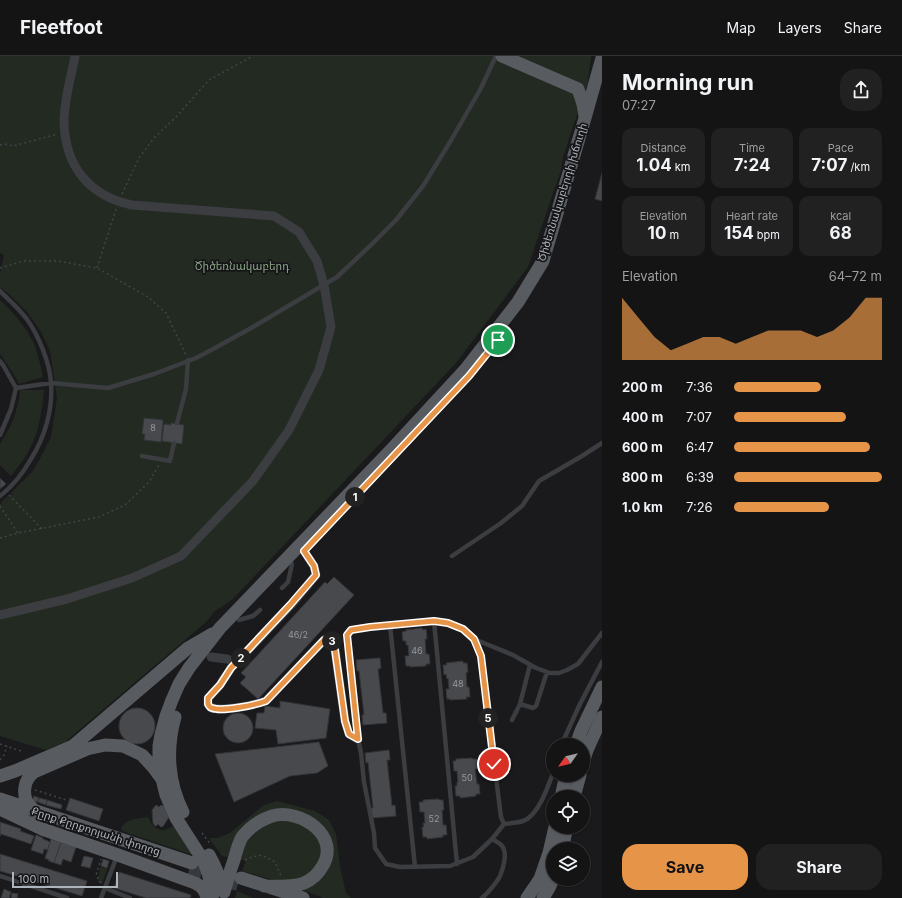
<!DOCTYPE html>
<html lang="en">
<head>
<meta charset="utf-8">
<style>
  :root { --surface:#141415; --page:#212122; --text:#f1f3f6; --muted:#9d9ea0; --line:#333334; --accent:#e69448 }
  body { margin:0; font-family:Inter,"Noto Sans Armenian",sans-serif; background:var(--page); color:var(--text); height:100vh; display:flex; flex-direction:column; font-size:15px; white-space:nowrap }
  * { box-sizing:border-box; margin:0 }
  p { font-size:13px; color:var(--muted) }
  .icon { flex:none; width:22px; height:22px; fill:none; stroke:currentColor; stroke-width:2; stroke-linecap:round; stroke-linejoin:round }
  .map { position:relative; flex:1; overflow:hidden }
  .details { display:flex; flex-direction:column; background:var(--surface); width:300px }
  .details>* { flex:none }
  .needle { width:26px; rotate:236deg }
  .tools { position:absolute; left:546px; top:682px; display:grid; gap:8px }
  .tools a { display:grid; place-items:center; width:44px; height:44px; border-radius:50%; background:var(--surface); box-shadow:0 1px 3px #0004,0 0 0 1px var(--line); font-size:20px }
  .scale { position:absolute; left:12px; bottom:10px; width:106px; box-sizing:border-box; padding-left:4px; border:2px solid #aeb4bb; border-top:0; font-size:11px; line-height:14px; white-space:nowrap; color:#aeb4bb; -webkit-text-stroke:3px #151517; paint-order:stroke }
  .pin { position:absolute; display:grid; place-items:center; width:34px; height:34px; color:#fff; margin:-17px; border:2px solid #fff; border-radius:50%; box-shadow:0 1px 4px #0007 }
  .km { position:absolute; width:20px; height:20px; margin:-10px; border-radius:50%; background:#222; color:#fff; font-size:11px; line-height:20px; text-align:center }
  .round { display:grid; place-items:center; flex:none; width:42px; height:42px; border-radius:16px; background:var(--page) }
  .summary { display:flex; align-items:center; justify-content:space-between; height:68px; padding:0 20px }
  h1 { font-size:22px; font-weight:700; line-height:30px }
  .metrics { display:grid; grid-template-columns:repeat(3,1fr); gap:6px; height:68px; padding:4px 20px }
  .metrics div { display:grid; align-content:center; border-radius:10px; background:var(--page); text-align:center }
  .metrics b { font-size:17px; font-weight:700 }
  .metrics small { font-size:11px; font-weight:400 }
  .metrics p { font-size:11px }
  .chart { height:112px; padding:8px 20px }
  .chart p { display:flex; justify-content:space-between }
  .chart svg { width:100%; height:72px; margin-top:4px; fill:var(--accent); opacity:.7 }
  .button { display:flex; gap:8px; margin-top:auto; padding:8px 20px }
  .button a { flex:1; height:46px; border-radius:16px; background:var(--accent); color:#111; font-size:16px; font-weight:700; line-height:46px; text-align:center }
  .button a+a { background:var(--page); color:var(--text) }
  ul { padding:0 20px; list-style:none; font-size:13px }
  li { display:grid; grid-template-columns:64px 48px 1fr; align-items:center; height:30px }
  li i { height:10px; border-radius:5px; background:var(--accent) }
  header { display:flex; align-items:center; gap:24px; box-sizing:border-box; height:56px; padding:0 20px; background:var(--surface); border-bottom:1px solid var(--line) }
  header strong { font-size:19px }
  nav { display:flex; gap:22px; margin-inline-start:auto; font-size:14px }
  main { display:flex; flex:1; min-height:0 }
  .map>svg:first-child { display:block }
  .green { fill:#222a22 }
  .building { fill:#47494c; stroke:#343538 }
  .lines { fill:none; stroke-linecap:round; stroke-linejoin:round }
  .primary-tunnel { stroke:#38393c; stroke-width:13; stroke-dasharray:13 6; stroke-linecap:butt }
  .path { stroke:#414448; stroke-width:1.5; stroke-dasharray:2 3; stroke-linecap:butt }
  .lane { stroke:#3b3d41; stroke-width:4.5 }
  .street { stroke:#3b3d41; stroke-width:9 }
  .primary { stroke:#585b60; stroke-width:13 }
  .route-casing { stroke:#fff; stroke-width:8 }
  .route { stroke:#e69448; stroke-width:5 }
  .labels { text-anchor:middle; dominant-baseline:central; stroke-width:3.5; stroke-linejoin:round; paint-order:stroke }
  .number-label { font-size:9px; fill:#94999f }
  .street-label { font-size:11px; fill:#aeb4bb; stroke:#151517 }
  .park-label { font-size:11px; fill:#8aa486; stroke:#151517 }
</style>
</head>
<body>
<header>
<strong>Fleetfoot</strong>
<nav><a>Map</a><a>Layers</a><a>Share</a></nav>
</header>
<main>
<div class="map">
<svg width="602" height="842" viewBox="0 0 602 842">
  <rect width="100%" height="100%" fill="#1a1a1c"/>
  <path class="green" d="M0 0H591L588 26 563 101 561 114 528 211 457 306 233 543 215 555 205 567 65 686 46 694 0 680V448L2 447 1 446 8 440 9 441 12 438 11 437 33 415 43 397 51 381 57 342 50 295 41 276 27 256 10 239 0 231V218L4 199 0 197Z
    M0 244C14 257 26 271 34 288 38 299 41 310 43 321L19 328 13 317 0 298Z
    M20 334H44C42 358 38 382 24 403 20 409 15 414 11 420L0 409V388L10 371 14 362 19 343Z
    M277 745 315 755 329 764 336 778 340 810 346 837 351 842H323L301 833 319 823 326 777 268 756 230 802 222 800 209 782H218L230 777 264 749Z
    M148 761C153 773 161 778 173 770L176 771 193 799 122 775 121 773C125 762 137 763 148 761Z
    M278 763 304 769 320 785 322 795 318 808 310 819 284 827 242 815 246 805 239 803 244 787 251 777Z
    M100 811 107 813 102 828 98 826Z
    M237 835 253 842H235Z"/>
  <path class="building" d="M602 117V145L595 143Z
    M144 362 163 364 161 386 144 384 145 378H142Z
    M171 367 184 369 182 388 162 385 164 368 171 369Z
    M0 422 6 428 0 433Z
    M334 521 354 539 258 643 240 627 246 621 241 617 325 526 327 528Z
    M422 572 423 574 426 573 427 583H425L426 598H429L430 608H426V610L410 611V610H406L405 600H409L408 589H406V585H403L402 576 406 575V574Z
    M380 602 381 612 378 613 383 657H386L387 667 363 669 362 659H364L359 615H357L356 604Z
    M463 605V607H467L468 616 466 617 467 631H469L470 641H466L467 643 450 644V643H447L446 633H449L448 622 447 623 446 618 444 619 443 609H447L446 607Z
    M280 645 330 653 326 682 278 688 276 674 255 672 257 657H264L265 650 280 652Z
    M119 670a18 18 0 1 1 36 0a18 18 0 1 1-36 0Z
    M223 672a15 15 0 1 1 30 0a15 15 0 1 1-30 0Z
    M319 686 328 710 317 717 290 720 234 746 215 698Z
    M389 694 390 704H387L392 750 395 749 396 760 372 762 370 752H373L368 706 366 707 365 697Z
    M472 702 473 703H477L478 713H475L477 728H479L480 738H476V740L460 742V740H456L455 730H457V726H458L457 715H454L453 705H456V703Z
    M34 740 39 742 38 746 34 745 33 743Z
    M39 742 47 744 46 749 38 746Z
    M70 742 103 753 99 765 66 754Z
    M439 743V744H443L444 754H442L443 769H446L447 779H443V781L427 783V781H423L422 771H424L423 767H425L424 756H420L419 746H423V744Z
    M47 744 62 749 61 753 46 749Z
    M156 749 159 751 161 749 164 750 169 761 164 769 162 771H161L158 768 156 770H155L153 767 152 754Z
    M0 766 21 773 20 775 34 780 31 788 1 778 0 780Z
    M36 779 43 782V783L50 786 51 783 76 791 71 806 63 803 61 809 49 805V804L45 802 48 794 44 793 43 798 31 794Z
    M51 783 61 786 54 807 49 805V804L45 802Z
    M0 798 87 825 82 840 0 815Z
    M84 800 93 802 90 812 81 810Z
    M103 803 109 805 107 812 101 810Z
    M119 816 191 839 190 842H146L114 832Z
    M4 833 11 836 9 842H1Z
    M12 837 18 838 17 842H11Z"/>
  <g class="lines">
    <path class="primary-tunnel" d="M189 814 240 829"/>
    <path class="path" d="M0 89 5 88 13 90 58 78
      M122 138 139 102 154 82 176 61 209 24 253 0
      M0 212 24 205H57L97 212 148 241 166 257 186 299
      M97 212 116 153
      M9 439 42 473
      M0 450 18 477
      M0 482 18 477 99 461 125 449 149 426 159 409
      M0 688 24 696
      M0 704 4 699 7 690
      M35 734 66 744
      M202 777 211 789
      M245 804 252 801 262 799 275 806 281 820
      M101 827 96 819 101 803"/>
    <path class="lane" d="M0 235C9 244 18 252 26 262 38 278 50 307 51 327 53 353 45 381 31 403 23 417 13 430 0 440
      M0 305 3 309 16 332 11 353 0 379
      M16 332 51 327 108 332 154 318 196 302 213 293 253 271 337 221 373 187 396 164 423 130 450 86 480 34 496 0
      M177 367 186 333 188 304
      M142 400 170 405 174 387
      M452 500 501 467 522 450 539 425 582 400 602 387
      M282 532 288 526 292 508
      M239 564 253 560 260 554
      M434 565 457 808
      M390 569 415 811
      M474 583 481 600 490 674 501 761 504 768C510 767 517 767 523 765 538 760 548 731 553 717
      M520 648 533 652 536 650 547 616
      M512 664 520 648 530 609
      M562 689 564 683 580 648 602 606
      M504 768 492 783 473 801 450 810 400 811 386 808 375 792 374 777 364 726 361 697 358 683 347 579 351 574 370 571 434 565 448 567 463 573 474 583 513 599 536 612 550 617H559L567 614 578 608 602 577
      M0 820 67 842
      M105 832 130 842
      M101 842 117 800
      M482 842C488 837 497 826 500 820 503 813 508 797 502 790 500 787 495 785 492 783"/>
    <path class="street" d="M304 495 314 510 316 519 291 549 231 612 220 629 208 642V648L211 652C226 655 250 650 266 645L324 584 328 582 331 585 335 594 345 665 349 678 358 683
      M0 559 67 543 132 522 181 500 253 425 289 374 319 314 331 271 324 229 317 205 299 176 274 160 132 149C89 140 65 110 64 66 64 44 71 22 75 0
      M211 601 227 603 237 606"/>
    <path class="primary" d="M502 0 578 33 583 48 585 60
      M175 661C166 693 168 727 183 756
      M576 689 581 675 602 631
      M583 707 587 694 602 661
      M0 720 15 715 73 690 188 592 212 578
      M561 741 566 719
      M574 741 580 719
      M0 743 192 807
      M0 753 42 773 118 799 195 827C202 830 205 834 207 842
      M36 756C28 748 23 744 25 731 26 724 29 720 34 716L87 693 105 689 123 690 142 699 153 711 161 722
      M562 793 567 771
      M209 799C216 811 220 822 224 836
      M241 822 303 842
      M224 836C227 826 230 815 234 804 236 797 238 788 242 781 249 772 260 764 272 760 300 752 342 780 322 811 318 818 311 824 304 827 292 832 277 830 264 830
      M212 842 213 838 212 831 207 814 203 804 176 762 166 739 162 723 159 701V690L161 679 166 660 172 644 179 628 189 612 220 572 391 394 465 314 518 246 543 205 585 62 602 2
      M527 842 540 823 549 797 555 771
      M543 842 549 832 553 823"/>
  </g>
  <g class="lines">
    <g class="route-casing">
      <path id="route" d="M494 708 481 600 474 583 463 573 448 567 434 565 370 571 351 574 347 579 358 683 349 678 345 665 335 594 331 584 328 582 324 584 266 645C255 649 222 656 212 652 210 652 209 650 208 648V642L220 629 231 612 290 549 316 519 314 510 304 495 469 320 498 284"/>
    </g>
    <use href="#route" class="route"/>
  </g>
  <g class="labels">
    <g class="number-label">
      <text x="153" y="371">8</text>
      <text x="298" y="578">46/2</text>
      <text x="417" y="594">46</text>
      <text x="458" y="627">48</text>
      <text x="467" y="721">50</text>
      <text x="434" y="762">52</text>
    </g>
    <g class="street-label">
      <text transform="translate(562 136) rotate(-73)">Ծիծեռնակաբերդի խճուղի</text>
      <text transform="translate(96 775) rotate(18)">Քըրք Քըրքորյանի փողոց</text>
    </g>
    <g class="park-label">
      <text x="242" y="210">Ծիծեռնակաբերդ</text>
    </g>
  </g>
</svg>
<div class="tools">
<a><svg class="needle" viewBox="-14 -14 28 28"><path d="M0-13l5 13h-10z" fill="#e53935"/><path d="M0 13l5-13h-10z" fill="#9d9ea0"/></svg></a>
<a><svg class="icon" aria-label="locate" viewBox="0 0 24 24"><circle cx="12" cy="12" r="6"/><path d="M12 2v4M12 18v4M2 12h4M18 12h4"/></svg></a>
<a><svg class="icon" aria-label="layers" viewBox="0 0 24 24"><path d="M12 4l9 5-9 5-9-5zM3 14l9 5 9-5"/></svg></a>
</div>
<div class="scale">100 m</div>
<div class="pin" style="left:498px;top:284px;background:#1e9e55"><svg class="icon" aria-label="arrive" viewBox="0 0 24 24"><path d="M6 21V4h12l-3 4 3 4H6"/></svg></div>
<div class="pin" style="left:494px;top:708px;background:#d93025"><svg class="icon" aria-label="check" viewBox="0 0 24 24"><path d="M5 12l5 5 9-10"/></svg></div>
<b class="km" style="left:355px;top:441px">1</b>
<b class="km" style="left:241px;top:602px">2</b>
<b class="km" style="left:332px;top:585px">3</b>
<b class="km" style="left:488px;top:662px">5</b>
</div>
<section class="details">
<div class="summary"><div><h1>Morning run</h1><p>07:27</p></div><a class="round"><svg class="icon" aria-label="share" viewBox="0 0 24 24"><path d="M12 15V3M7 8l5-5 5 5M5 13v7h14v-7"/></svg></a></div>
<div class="metrics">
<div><p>Distance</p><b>1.04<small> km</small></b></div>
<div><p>Time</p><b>7:24</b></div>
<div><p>Pace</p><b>7:07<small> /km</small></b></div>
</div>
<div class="metrics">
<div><p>Elevation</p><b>10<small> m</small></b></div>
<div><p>Heart rate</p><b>154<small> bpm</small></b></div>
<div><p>kcal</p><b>68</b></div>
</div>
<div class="chart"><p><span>Elevation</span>64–72 m</p>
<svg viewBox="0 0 160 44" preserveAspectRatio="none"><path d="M0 44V6L10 18L20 30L30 38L40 34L50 30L60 30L70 34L80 30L90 26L100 26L110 26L120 30L130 26L140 18L150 6L160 6V44z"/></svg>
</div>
<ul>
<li><b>200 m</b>7:36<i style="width:59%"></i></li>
<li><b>400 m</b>7:07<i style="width:76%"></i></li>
<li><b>600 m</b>6:47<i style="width:92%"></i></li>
<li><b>800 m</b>6:39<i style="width:100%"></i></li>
<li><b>1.0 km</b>7:26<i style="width:64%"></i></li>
</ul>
<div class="button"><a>Save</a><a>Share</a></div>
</section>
</main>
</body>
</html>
